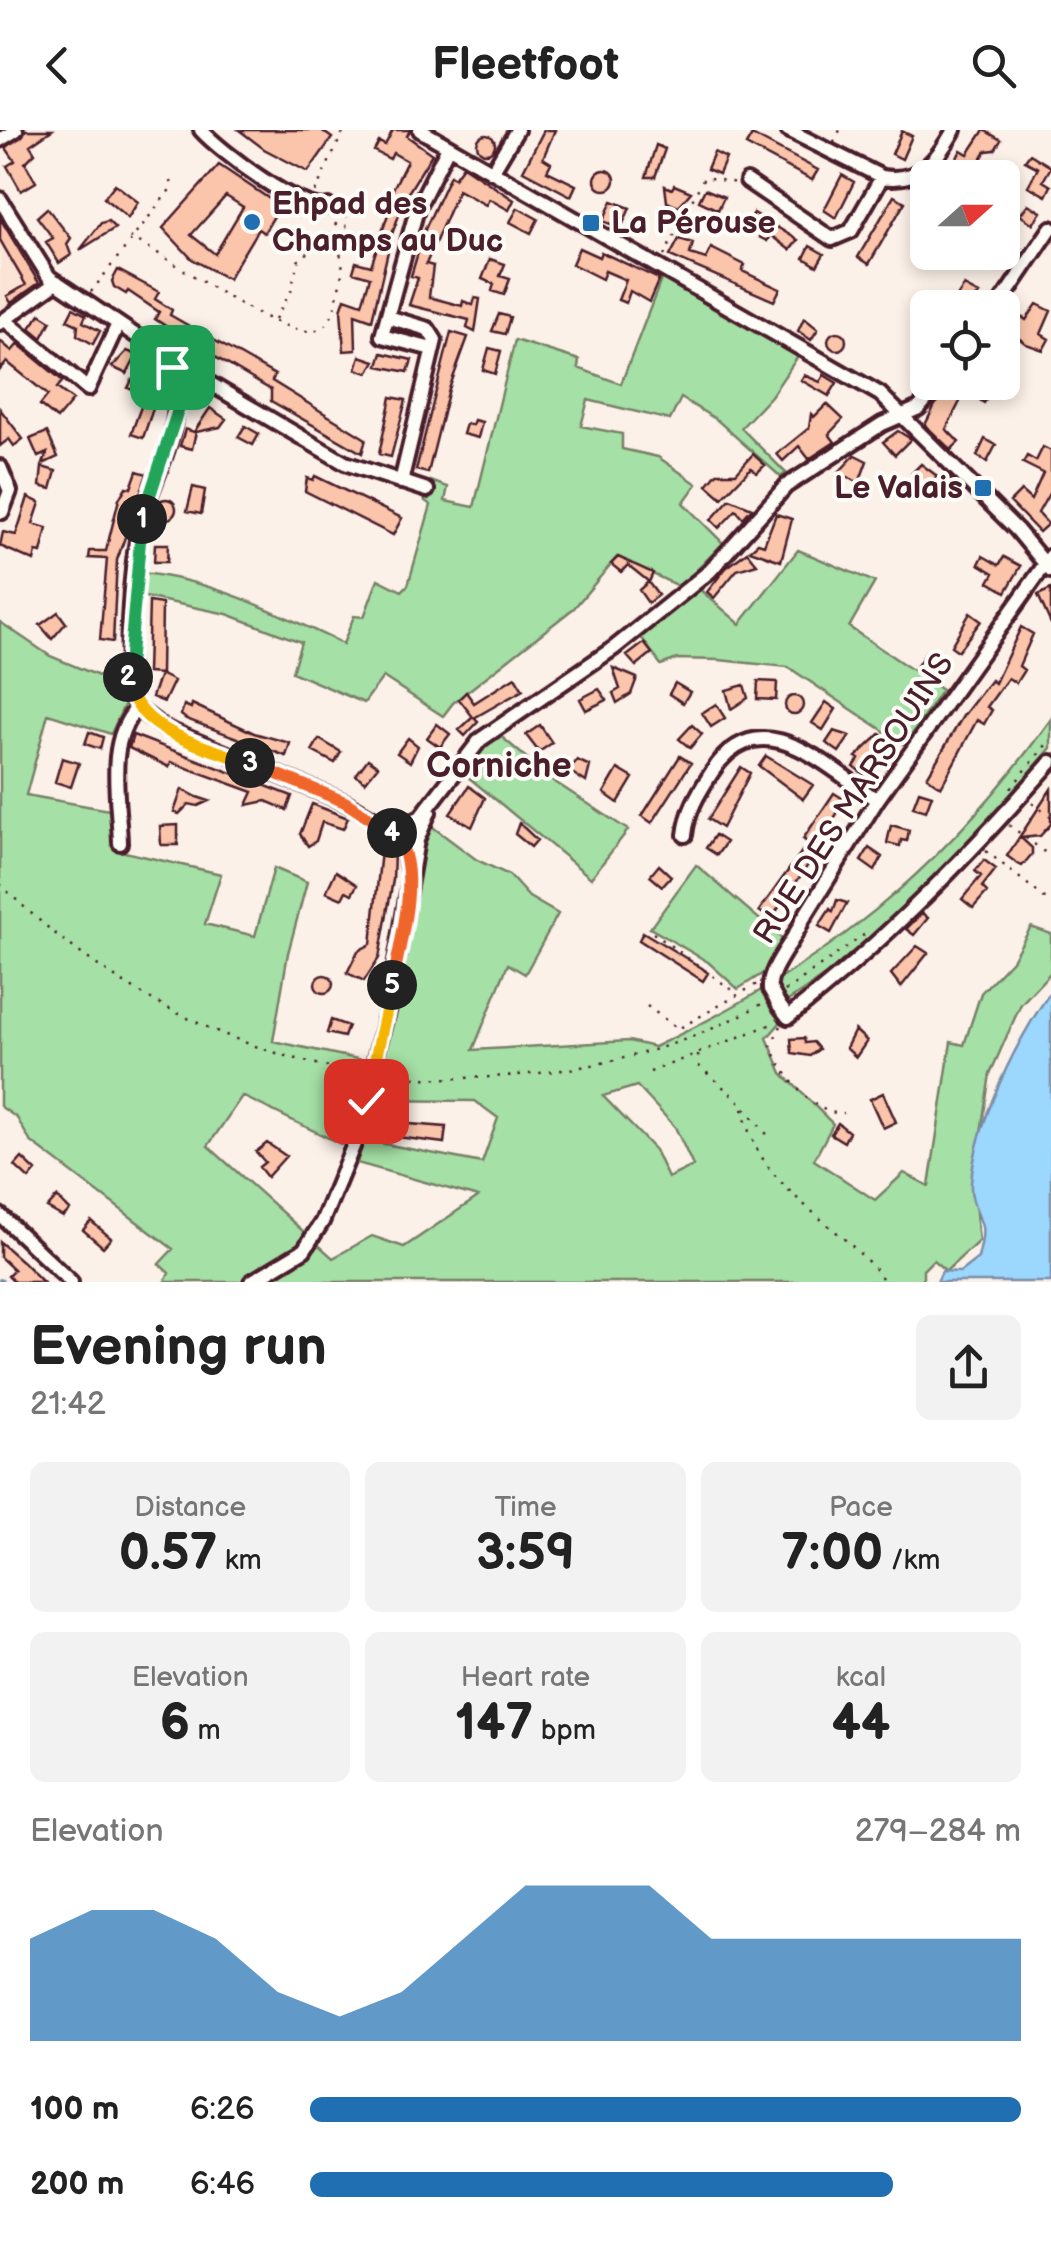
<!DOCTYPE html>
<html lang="en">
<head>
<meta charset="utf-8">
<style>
  :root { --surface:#fff; --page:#f2f2f2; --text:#222; --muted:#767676; --accent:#1f6fb2 }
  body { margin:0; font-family:"Balsamiq Sans",sans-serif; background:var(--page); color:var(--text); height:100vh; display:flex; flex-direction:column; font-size:38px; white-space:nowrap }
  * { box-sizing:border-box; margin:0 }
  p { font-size:32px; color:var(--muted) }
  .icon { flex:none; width:55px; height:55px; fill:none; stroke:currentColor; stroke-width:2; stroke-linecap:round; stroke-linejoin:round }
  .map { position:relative; height:1152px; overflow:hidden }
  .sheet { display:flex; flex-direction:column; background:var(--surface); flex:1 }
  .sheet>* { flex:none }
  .needle { width:65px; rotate:69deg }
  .fabs { position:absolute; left:910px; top:30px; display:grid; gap:20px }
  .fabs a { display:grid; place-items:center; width:110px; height:110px; border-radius:15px; background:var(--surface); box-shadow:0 5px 15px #0003; font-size:50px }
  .pin { position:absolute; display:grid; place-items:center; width:85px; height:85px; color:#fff; margin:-42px; border-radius:20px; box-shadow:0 5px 15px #0006 }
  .km { position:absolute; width:50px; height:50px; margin:-25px; border-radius:50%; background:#222; color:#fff; font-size:28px; line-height:50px; text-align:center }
  .round { display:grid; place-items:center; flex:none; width:105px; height:105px; border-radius:15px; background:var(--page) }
  .headline { display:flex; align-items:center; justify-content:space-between; height:170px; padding:0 30px }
  h1 { font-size:55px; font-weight:800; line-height:75px }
  .figures { display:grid; grid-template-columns:repeat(3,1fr); gap:15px; height:170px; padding:10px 30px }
  .figures div { display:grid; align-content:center; border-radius:15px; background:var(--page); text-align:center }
  .figures b { font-size:50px; font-weight:800 }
  .figures small { font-size:28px; font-weight:400 }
  .figures p { font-size:28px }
  .chart { height:280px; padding:20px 30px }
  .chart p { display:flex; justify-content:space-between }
  .chart svg { width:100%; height:180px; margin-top:10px; fill:var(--accent); opacity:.7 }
  ul { padding:0 30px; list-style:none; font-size:32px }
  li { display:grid; grid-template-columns:160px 120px 1fr; align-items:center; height:75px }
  li i { height:25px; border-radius:12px; background:var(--accent) }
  header { display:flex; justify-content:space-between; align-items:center; height:130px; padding:0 30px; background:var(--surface); font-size:45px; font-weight:800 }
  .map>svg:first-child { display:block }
  .built { fill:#fbe4d6 }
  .green { fill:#a5e0a6; stroke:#788068; stroke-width:2.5; fill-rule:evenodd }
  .water { fill:#9cd7fd; stroke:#7b8da9; stroke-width:2.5 }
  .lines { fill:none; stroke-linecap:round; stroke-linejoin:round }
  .stream { stroke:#7b8da9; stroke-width:4 }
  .building { fill:#fac5ab; stroke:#4a1f2b; stroke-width:2.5; fill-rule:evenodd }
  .minor-casing { stroke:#4a1f2b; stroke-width:20 }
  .path { stroke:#4a1f2b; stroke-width:2.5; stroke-dasharray:2.5 8; stroke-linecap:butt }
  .minor { stroke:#fdfcf7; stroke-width:12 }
  .minor-bridge-casing { stroke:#4a1f2b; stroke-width:20; stroke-linecap:butt }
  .path-bridge { stroke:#4a1f2b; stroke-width:2.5; stroke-dasharray:2.5 8; stroke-linecap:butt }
  .minor-bridge { stroke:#fdfcf7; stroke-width:12 }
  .split-1-casing { stroke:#fff; stroke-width:20 }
  .split-2-casing { stroke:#fff; stroke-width:20 }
  .split-3-casing { stroke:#fff; stroke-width:20 }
  .split-4-casing { stroke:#fff; stroke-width:20 }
  .split-5-casing { stroke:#fff; stroke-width:20 }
  .split-6-casing { stroke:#fff; stroke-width:20 }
  .split-1 { stroke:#22a559; stroke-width:12 }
  .split-2 { stroke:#22a559; stroke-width:12 }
  .split-3 { stroke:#f5b400; stroke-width:12 }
  .split-4 { stroke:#f0652b; stroke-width:12 }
  .split-5 { stroke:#f0652b; stroke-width:12 }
  .split-6 { stroke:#f5b400; stroke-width:12 }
  .poi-dot { fill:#1f6fb2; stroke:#fdfcf7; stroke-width:4 }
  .labels { text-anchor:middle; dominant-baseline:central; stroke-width:8; stroke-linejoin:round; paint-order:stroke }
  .poi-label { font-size:32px; font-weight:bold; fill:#4a1f2b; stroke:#fdfcf7; text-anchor:start }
  .street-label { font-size:32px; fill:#4a1f2b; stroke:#fdfcf7 }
  .neighbourhood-label { font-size:35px; font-weight:bold; fill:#4a1f2b; stroke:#fdfcf7 }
</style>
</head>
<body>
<header><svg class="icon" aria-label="back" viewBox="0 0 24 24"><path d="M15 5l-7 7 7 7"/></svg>Fleetfoot<svg class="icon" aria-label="search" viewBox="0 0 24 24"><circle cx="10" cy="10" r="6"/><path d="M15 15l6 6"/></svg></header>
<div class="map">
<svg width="1051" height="1152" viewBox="0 0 1051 1152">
  <rect width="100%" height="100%" fill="#fcf1e8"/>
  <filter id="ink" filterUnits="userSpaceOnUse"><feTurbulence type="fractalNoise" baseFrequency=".01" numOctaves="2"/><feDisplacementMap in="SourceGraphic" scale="20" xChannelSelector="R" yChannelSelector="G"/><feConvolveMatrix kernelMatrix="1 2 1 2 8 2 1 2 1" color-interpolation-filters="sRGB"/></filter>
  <g filter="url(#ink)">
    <path class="built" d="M0 87 42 158 0 185Z"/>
    <path class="green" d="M662 147 799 225 771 266 741 298 786 343 781 347 717 290 681 268 670 290 588 270 581 296 622 304V319L658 327 697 354 683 373 723 413 680 457 617 427 574 478 453 573 443 586 383 547 364 573 292 542 301 512 227 484 140 466 143 443C215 451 278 483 343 514L354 486 364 487 378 449 402 461 408 455 431 375 425 371 431 351 448 357 445 371 474 377 515 210 579 230 578 238 621 254Z
      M798 420 875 452 849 497 942 560 905 615 788 537 719 530 677 529 661 535 641 507 698 458 740 494Z
      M0 492 50 526 118 554 125 573 111 604 48 584 26 665 115 681 116 720 221 744 205 794 255 806 274 738 307 752 288 823 273 911 381 934 397 878 421 719 430 695 477 730 509 745 529 767 558 784 525 844 508 834 473 920 629 911 654 917C822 838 943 741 1051 589V618C991 688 930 761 860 820 834 841 805 859 778 878L780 893 767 908 782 943 833 994 814 1030 875 1070 904 1043 929 1056 951 912 964 915 981 863 1012 830 1031 797 1051 804V842L1021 874 990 944 973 1054 979 1111 946 1141 933 1130 923 1140V1152H165L169 1143 159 1134 173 1119 30 1011 17 988 0 976ZM637 956 675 997 693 1036 668 1048 655 1020 603 966ZM242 966 341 1014 358 970 475 971 498 988 482 1033 364 1010 357 1033 478 1067 404 1117 372 1106 333 1128 208 1016Z
      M497 603 555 652 628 700 591 748 462 642Z
      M696 735 786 812 768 840 738 859 708 832 650 798Z"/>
    <path class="water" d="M1051 861V1152H937L942 1141 960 1142 978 1128C980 1119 984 1106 982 1097 978 1081 970 1071 971 1053 975 993 1017 910 1051 861Z"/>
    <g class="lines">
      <path class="stream" d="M0 1150 3 1152"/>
    </g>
    <path class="building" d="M26 0H52L30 15 35 23 25 33 36 52 21 61 7 36 15 31 6 18Z
      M239 0H321L332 8 308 42 264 19Z
      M393 0H410L407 6 432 24 406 66 392 104 372 190 355 184 356 220 344 221 341 180 345 168 362 174 370 147 353 142 356 132 371 136 393 69 389 67 407 31 393 23 390 29 374 21 379 12 385 15Z
      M544 0H555L543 28 551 33 547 41 576 55 571 66 523 41Z
      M984 0 1001 10 995 20 986 21 977 35 969 30 958 48H947L961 20 968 24Z
      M902 1 912 6 902 29 892 24Z
      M477 14a9 9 0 1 1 18 0a9 9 0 1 1-18 0Z
      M752 5 818 40 812 50 746 15Z
      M656 15 665 19 655 47H646Z
      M714 22 726 28 719 44 707 39Z
      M1030 24 1051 37 1043 51 1051 56 1046 66 1028 56 1038 38 1025 31Z
      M219 35 280 76 264 103 258 99 228 149 192 129 163 98ZM226 66 243 77 215 124 191 105Z
      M463 36 514 70 509 80 489 69 486 75 458 60 426 134 433 136 429 167 462 176 463 171 473 175 475 168 480 169 475 202 467 198 469 190 409 175 418 148 411 146 425 99 450 45 454 48Z
      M595 50a10 10 0 1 1 20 0a10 10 0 1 1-20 0Z
      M842 45 854 52 836 88 824 80Z
      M115 54 138 72 128 88 104 68Z
      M674 55 691 62 678 77 667 72 665 56 672 59Z
      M705 59 724 67 718 80 699 71Z
      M894 66 905 72 869 134 858 127Z
      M612 71 630 78 621 98 603 91Z
      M1028 74 1041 82 1033 94 1020 85Z
      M47 78 71 108 67 114 71 125 59 133 46 112 53 108 37 87Z
      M518 78 538 89 531 103 510 92Z
      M754 83 798 110 790 120 770 105 767 111 759 107 761 103 748 93Z
      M0 88 39 153 11 173 7 166 26 155 0 110Z
      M108 91 115 98 80 120 101 93Z
      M679 109 693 113 690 124 706 129 711 118 745 135 742 141 780 159 774 171 670 126Z
      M810 116 824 124 817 136 804 128Z
      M579 118 599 127 601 122 659 149 649 172 630 161 626 173 618 170 626 150 605 141 602 149 572 134Z
      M490 129 505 134 500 146 510 149 504 165 492 161 494 154 482 149Z
      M118 140 159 162 155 169 172 180 170 185 275 245 272 251 366 309 362 323 271 271V260L210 224 207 228 173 211 178 204 155 189 159 182 128 161 126 164 114 157 112 151Z
      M964 156 979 164 972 173 960 178 953 173Z
      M1037 174 1051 181 1041 204 1049 209 1043 220 1026 214 1002 195 1009 178 1026 190Z
      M73 178 86 185 83 192 100 201 93 214 77 205 78 195 67 190Z
      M40 184 51 191 42 208 30 198Z
      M499 184 510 187 505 204 492 201Z
      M804 188 818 199 811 210 798 201Z
      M828 211a9 9 0 1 1 18 0a9 9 0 1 1-18 0Z
      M451 202 468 207 449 259 428 343 416 340Z
      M0 211 12 221 18 214 63 251 57 258 73 270 57 289 40 275 48 265 7 232 0 240Z
      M489 218 501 221 495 244 483 240Z
      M127 221 137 225 127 244 112 237Z
      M382 223 412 230 408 242 378 236Z
      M360 226 375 231 368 243 356 239Z
      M804 245 820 252 824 245 837 253 829 266 801 250Z
      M151 247 162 252 143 308 131 304 145 266 128 258 132 250 147 257Z
      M980 252 994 258 984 273 972 264Z
      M956 253 966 260 946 299 959 312 951 320 925 295 935 275Z
      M391 267 406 270 391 327 379 324Z
      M827 274 843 289 829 304 835 312 809 329 799 316 783 331 777 324 809 298 811 284 814 287Z
      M210 278 226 289 220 297 196 302 192 319 180 316 185 299 194 302Z
      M0 279 23 309 14 316 9 309 0 316Z
      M474 290 482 292 478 308 463 304 466 294 472 295Z
      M245 296 259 304 253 315 238 307Z
      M898 301 911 309 895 325 883 312Z
      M47 302 58 327 43 334 47 323 38 327 30 309Z
      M985 309 996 315 987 332 977 326Z
      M1043 317 1051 321V360L1038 383 1048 394 1039 402 1010 372 1021 361 1031 370 1043 343 1023 333 1027 326 1036 331Z
      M753 324 765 335 757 343 751 338 722 368 707 355 717 343H736Z
      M855 325 867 331 859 353 839 342Z
      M921 334 937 346 926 357 912 343Z
      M42 337 56 341 51 359 40 356Z
      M137 341 147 344 117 430 113 512 100 510 107 429 89 428 90 421H106L119 369 126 357 131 358Z
      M315 346 402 388 393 405 305 361 307 348 313 350Z
      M949 348 963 362 955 370 941 356Z
      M193 357 205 360 201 384 187 381Z
      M28 367 40 373 33 394 47 398 41 423 36 422 34 431 0 416 3 402 16 405Z
      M730 369 752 378 743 388 736 380 719 398 711 390Z
      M156 379a10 10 0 1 1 20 0a10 10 0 1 1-20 0Z
      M776 384 792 389 781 431 750 420 758 413 764 415Z
      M155 414H168L167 432H154Z
      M747 422 757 434 737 440 714 468 707 462 726 438Z
      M983 426 999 435 1004 427 1021 436 1006 462 989 452 994 443 979 434Z
      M618 427 653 443 649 452 628 435 621 442 611 434Z
      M648 452 658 465 648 473 639 460Z
      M1051 459V494L1038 465Z
      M149 472 162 474 161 544 147 543Z
      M58 482 66 493 52 509 40 495Z
      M970 483 981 491 958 521 951 516Z
      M1021 497 1033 504 1019 536 1024 540 1016 553 1008 548 987 577 992 580 984 594 977 590 941 657 927 647 963 586 991 550 995 553Z
      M644 513 652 523 636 536 627 526Z
      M926 522 939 530 928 544 917 536Z
      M613 538 637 548 631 564 617 573 613 563 620 559Z
      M160 544 174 551 164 572 152 567Z
      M515 547 523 560 474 588 478 592 465 606 459 600 473 587 459 569 466 562 474 573Z
      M758 551 777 552 776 570 757 569Z
      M675 553 690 562 683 573 669 564Z
      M744 555 748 568 731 579 726 560Z
      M599 559 607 570 586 580 580 569Z
      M785 575a9 9 0 1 1 18 0a9 9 0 1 1-18 0Z
      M826 572 836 579 823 600 812 593Z
      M192 574 254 603 290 613 286 626 186 589 181 585 184 575 191 578Z
      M716 574 725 588 711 597 702 583Z
      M437 594 450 604 440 617 427 608Z
      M540 595 552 613 539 622 526 605Z
      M692 595 702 604 690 618 679 609Z
      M834 601 850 606 839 622 826 613Z
      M89 602 103 607 100 619 85 614Z
      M880 604 892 612 865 645 854 637 859 629 856 627Z
      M133 605 292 666 287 680 266 671 247 675 253 662 171 632 169 637 129 618Z
      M408 608 418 616 410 632 397 623Z
      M319 609 341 622 335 633 312 621Z
      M680 626 691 633 652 693 642 686Z
      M766 626 813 655 803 669 759 636Z
      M62 628 79 633 71 657 55 652Z
      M368 629 378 636 365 652 356 645Z
      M577 630 590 636 586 652 569 641Z
      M741 637 750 643 722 698 708 689Z
      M618 639 633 648 618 673 604 663Z
      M469 656 485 668 472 697 450 684Z
      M182 659 197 667 209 671 198 676 189 674 179 684 174 682Z
      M1051 659V694L1040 706 1021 708 1032 718V724L1022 736 1018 734 1007 726Z
      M919 661 932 665 926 681 913 677Z
      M834 663 845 670 832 692 836 694 771 789 759 781 808 713 803 709Z
      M312 674 348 688 343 699 322 692 316 711 308 716 300 704Z
      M519 693 537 710 531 717 515 704Z
      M178 695V715H161L160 696Z
      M891 695 909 700 907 711 901 710 900 716 887 713Z
      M715 705 726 712 717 725 706 718Z
      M869 718 882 727 875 741 861 731Z
      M381 721 394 723 393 750 379 828 364 851 347 843 358 821 371 814Z
      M984 730 996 739 982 757 987 762 973 778 962 769 981 746 975 741Z
      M659 735 671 746 662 756 650 746Z
      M336 741 357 755 352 764 346 761 342 769 326 762Z
      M837 770 847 773 831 803 819 796 830 779 833 782Z
      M922 783 928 788 914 805 906 799Z
      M643 802 702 838 708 843 703 851 639 810Z
      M917 816 928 823 901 857 891 844Z
      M315 854a9 9 0 1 1 18 0a9 9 0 1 1-18 0Z
      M331 890 348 896 344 907 327 903Z
      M855 900 867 911 856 927 846 918Z
      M804 908 805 913 813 912 819 919 810 926 792 923 791 909Z
      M883 963 896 992 883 998 870 969Z
      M384 992 446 997 444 1013 382 1005Z
      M838 993 849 1002 844 1012 831 1004Z
      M267 1013 286 1026 267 1047 259 1037 265 1032 256 1022Z
      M22 1028 36 1041 29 1049 15 1036Z
      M57 1067 70 1080 63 1087 47 1078Z
      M91 1091 111 1108 103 1117 83 1100Z
      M0 1112 23 1132 43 1152H14L8 1146 14 1140 0 1127Z"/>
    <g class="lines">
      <g class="minor-casing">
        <path id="minor" d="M201 0C220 21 302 84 328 76
          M420 0 880 264 1017 400 1051 441
          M788 0 882 47C920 53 937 30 954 0
          M0 10 16 0
          M492 42 517 0
          M747 51 832 109 851 101 882 47
          M0 69 49 147 166 226C195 283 155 339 140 395 131 432 121 547 137 578L164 598 345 672 378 691 402 694 420 688 480 610 614 518 710 441 786 356 882 294 919 278 941 252
          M997 178 1051 98
          M388 187 428 199 435 210 401 352
          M5 190 88 259 118 194
          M0 193 57 152
          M432 219 382 206 417 79 448 17
          M175 245 192 243 345 333 427 360
          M0 337 10 361 2 382
          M685 705C688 679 698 664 712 642 760 568 827 637 877 670
          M120 713C119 670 105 612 137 578
          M408 739 404 715 409 693
          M770 859C768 838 795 811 803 789L877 670 1051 426
          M779 875 788 887C885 812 970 724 1051 632
          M0 1085 71 1152
          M251 1152 304 1120 322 1092 354 1014 388 877 417 710 429 682"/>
      </g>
      <path class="path" d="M834 12 840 0
        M315 62 344 0
        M130 107C173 129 272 205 315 201L327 194 334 182 343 139 338 111 348 93 346 85 339 81
        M664 126 704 47 736 53
        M91 162 172 57 171 51
        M275 189 291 161 298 131 332 103 340 84
        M1011 658 1051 609
        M1032 673 1051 687
        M1009 695 1051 727
        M986 721 1051 773
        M0 754C100 853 222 920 361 943
        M653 803 738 864
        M785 861 868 802
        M647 876 678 899 757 854
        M781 896 771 915C781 941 812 987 844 983
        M698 925 699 936 738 970 770 1008
        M650 942 777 892
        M382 947C516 953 647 940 765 872
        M743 979C758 1062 840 1090 885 1152"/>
      <use href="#minor" class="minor"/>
      <g class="minor-bridge-casing">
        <path id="minor-bridge" d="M770 859 779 875"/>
      </g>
      <path class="path-bridge" d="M363 943 382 947"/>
      <use href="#minor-bridge" class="minor-bridge"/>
    </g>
  </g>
  <g class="lines" filter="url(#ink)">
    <g class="split-1-casing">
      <path id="split-1" d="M142 389 178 280 172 237"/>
    </g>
    <g class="split-2-casing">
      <path id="split-2" d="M128 547 142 389"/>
    </g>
    <g class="split-3-casing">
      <path id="split-3" d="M128 547C132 603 207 616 250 633"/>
    </g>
    <g class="split-4-casing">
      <path id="split-4" d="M250 633 345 672 392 703"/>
    </g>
    <g class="split-5-casing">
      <path id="split-5" d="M392 855C399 816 425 732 392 703"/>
    </g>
    <g class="split-6-casing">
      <path id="split-6" d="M366 971 392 855"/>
    </g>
    <use href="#split-1" class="split-1"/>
    <use href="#split-2" class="split-2"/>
    <use href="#split-3" class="split-3"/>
    <use href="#split-4" class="split-4"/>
    <use href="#split-5" class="split-5"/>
    <use href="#split-6" class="split-6"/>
  </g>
  <g class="poi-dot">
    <circle cx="252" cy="92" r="10"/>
    <rect x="581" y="83" width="20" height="20" rx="5"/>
    <rect x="973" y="348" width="20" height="20" rx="5"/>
  </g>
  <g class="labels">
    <g class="poi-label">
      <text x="272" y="74">Ehpad des<tspan x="272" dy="37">Champs au Duc</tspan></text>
      <text x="611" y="93">La Pérouse</text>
      <text x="963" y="358" text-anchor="end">Le Valais</text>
    </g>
    <g class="street-label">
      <text transform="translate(854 669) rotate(-57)">RUE DES MARSOUINS</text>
    </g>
    <g class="neighbourhood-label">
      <text x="499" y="636">Corniche</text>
    </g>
  </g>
</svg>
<div class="fabs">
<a><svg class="needle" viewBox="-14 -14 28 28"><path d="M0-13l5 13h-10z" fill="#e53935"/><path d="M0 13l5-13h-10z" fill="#767676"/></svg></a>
<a><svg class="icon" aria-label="locate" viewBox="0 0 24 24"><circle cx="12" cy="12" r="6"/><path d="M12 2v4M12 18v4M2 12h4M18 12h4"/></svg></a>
</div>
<div class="pin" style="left:172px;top:237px;background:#1e9e55"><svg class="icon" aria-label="arrive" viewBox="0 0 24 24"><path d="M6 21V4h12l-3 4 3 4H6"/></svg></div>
<div class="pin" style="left:366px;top:971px;background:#d93025"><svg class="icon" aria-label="check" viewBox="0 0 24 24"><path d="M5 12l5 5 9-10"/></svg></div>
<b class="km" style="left:142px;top:389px">1</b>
<b class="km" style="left:128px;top:547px">2</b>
<b class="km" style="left:250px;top:633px">3</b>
<b class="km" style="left:392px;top:703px">4</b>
<b class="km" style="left:392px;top:855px">5</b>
</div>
<section class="sheet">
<div class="headline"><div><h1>Evening run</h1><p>21:42</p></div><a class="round"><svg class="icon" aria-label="share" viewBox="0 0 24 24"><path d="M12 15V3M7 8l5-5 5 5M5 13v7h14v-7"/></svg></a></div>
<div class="figures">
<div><p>Distance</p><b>0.57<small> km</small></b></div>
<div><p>Time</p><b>3:59</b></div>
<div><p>Pace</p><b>7:00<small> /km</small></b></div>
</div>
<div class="figures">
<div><p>Elevation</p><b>6<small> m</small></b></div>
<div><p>Heart rate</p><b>147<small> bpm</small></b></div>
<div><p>kcal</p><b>44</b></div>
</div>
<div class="chart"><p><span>Elevation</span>279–284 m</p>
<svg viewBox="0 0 160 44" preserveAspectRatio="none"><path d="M0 44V19L10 12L20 12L30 19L40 32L50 38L60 32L70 19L80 6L90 6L100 6L110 19L120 19L130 19L140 19L150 19L160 19V44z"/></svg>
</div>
<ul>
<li><b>100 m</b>6:26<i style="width:100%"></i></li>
<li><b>200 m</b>6:46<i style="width:82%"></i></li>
</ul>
</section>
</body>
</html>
